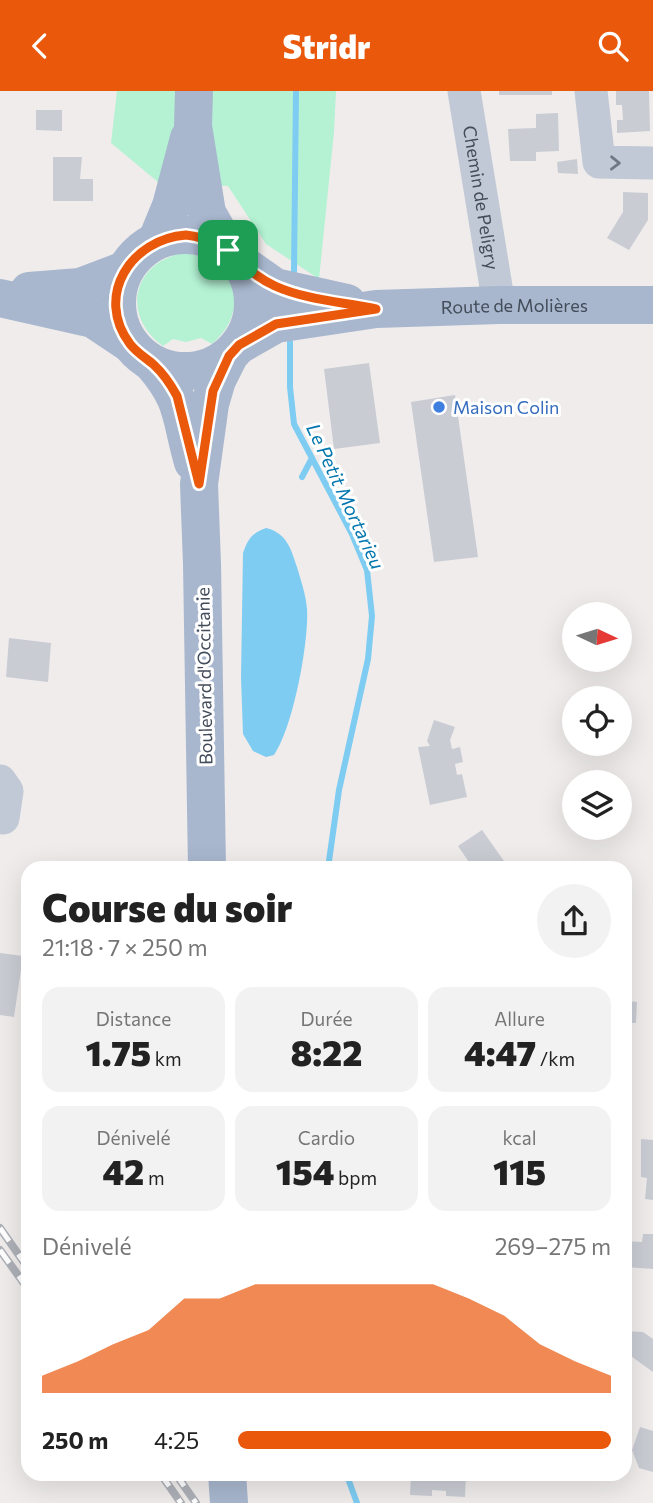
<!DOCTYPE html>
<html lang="fr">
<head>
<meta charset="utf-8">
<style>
  :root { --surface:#fff; --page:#f2f2f2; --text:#222; --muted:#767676; --accent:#ea580c }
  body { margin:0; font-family:Commissioner,sans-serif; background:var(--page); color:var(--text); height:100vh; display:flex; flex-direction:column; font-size:26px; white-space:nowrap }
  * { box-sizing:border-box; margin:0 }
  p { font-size:23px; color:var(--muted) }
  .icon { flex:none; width:38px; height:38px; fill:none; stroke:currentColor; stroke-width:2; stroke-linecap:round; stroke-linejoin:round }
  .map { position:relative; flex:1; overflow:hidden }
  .sheet { position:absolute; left:21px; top:770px; width:611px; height:620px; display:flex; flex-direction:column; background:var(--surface); border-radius:21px; box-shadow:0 7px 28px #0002 }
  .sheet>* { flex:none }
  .needle { width:46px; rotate:94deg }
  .buttons { position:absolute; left:562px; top:511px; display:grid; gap:14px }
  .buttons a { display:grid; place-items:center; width:70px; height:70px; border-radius:50%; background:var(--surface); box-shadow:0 7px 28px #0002; font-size:35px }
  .pin { position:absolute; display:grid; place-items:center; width:60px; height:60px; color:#fff; margin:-30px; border-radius:14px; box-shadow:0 4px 10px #0006 }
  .round { display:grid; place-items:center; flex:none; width:74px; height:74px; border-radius:37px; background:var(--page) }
  .headline { display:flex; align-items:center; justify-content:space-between; height:119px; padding:0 21px }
  h1 { font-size:38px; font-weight:800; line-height:52px }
  .metrics { display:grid; grid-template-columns:repeat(3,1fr); gap:10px; height:119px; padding:7px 21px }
  .metrics div { display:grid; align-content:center; border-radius:18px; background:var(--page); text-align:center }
  .metrics b { font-size:35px; font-weight:800 }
  .metrics small { font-size:19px; font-weight:400 }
  .metrics p { font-size:19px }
  .chart { height:196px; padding:14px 21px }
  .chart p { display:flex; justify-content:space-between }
  .chart svg { width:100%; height:126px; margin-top:7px; fill:var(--accent); opacity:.7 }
  ul { padding:0 21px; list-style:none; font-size:23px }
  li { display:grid; grid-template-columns:112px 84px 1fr; align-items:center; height:52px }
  li i { height:18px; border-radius:9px; background:var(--accent) }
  header { display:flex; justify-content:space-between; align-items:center; height:91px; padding:0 21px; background:var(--accent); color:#fff; font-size:32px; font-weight:800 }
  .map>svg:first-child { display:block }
  .green { fill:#b4f2d3 }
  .water { fill:#7eccf2 }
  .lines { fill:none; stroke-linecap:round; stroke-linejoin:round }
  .stream { stroke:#7eccf2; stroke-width:6 }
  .building { fill:#caccd4 }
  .minor { stroke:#c0c9d5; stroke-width:33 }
  .major { stroke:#a8b7ce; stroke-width:38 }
  .rail-casing { stroke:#adb0b7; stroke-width:8 }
  .rail { stroke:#fff; stroke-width:5; stroke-dasharray:16; stroke-linecap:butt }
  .oneway { stroke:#6f7885 }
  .route-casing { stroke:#fff; stroke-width:14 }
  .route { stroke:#ea580c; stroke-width:9 }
  .shop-dot { fill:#3f7fe0; stroke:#fff; stroke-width:2.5 }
  .labels { text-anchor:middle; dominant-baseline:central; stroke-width:6; stroke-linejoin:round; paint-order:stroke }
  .street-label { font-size:18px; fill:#434c5a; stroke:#fff }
  .shop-label { font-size:18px; fill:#366cbe; stroke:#fff; text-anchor:start }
  .water-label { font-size:19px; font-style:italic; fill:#0176af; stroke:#fff }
</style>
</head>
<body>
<header><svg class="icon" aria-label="back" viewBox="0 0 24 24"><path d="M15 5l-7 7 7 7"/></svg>Stridr<svg class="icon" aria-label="search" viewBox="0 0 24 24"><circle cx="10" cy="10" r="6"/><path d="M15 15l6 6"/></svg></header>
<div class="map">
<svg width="653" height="1412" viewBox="0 0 653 1412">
  <rect width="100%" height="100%" fill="#efeceb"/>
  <path class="green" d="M117 0H336L334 41 319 188 266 153 228 95 158 91 111 52Z
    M183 162C236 167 252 219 212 253L201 247 186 251 173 248 163 255C121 225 132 172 183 162Z"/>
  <path class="water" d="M266 437C287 442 291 458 297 476 301 490 306 504 307 518 309 552 293 637 274 664L266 666 253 660 243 643 241 587 243 462C248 448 252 442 266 437Z"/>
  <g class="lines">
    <path class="stream" d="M294 181 296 0
      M290 251V296L294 333 352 443 367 479 372 525 368 568 339 699 328 777
      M302 386 312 367
      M346 1382 357 1412"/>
  </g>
  <path class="building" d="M499 0H552V4H499Z
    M616 0H649L650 40 617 42V29H623L622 14H616Z
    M36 19H62V40L36 39Z
    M558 22 559 60 536 61V70H510L508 38 536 37V23Z
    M53 66H82L80 88H93V110H53Z
    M577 68 578 83 558 82 557 71Z
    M623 101 648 102V129L629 159 607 147 623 121Z
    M369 272 380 352 334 358 324 278Z
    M455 304 478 466 434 471 411 311Z
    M9 547 51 552 48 591 6 586Z
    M434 629 455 636 450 649 452 658 460 656 463 671 455 673 457 684 462 683 467 706 430 714 418 656 430 655 427 650Z
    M482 739 509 777H473L458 755Z
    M0 862 23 865 14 926 0 924Z
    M625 900 630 901 629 910 637 911 636 932H628L627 953H625Z
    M641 1048 653 1049V1109L645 1108 647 1087 641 1086Z
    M643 1143H653V1178L625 1176V1150L642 1151Z
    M625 1240 643 1241 653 1248V1281L628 1263H625Z
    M640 1336 653 1340V1381L639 1377 632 1359Z
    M411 1382H466L465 1406 446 1405V1400L432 1399V1405L410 1404Z"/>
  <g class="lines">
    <g class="minor">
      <path id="s1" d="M464 0 499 214"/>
      <path d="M591 0 599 71 653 72"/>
      <path d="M0 690 7 700 3 727"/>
    </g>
    <g class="major">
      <path d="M194 0 193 35 207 122 228 159"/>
      <circle cx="185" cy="212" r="68"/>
      <path d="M157 149 171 115 189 47"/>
      <path d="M238 170 275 196 347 212"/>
      <path d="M29 200 80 196 125 179"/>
      <path d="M0 207 93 228 129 252"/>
      <path id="s2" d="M239 254 276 233 376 218 499 214H653"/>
      <path d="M153 273C185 310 180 327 193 371"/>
      <path d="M207 777 202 473 199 393 210 313 217 289 229 265"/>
      <path d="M227 1382 229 1412"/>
    </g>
    <g class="rail-casing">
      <path id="rail" d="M0 1137 28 1177
        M0 1159 28 1198
        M160 1382 181 1412
        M175 1382 196 1412"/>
    </g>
    <use href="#rail" class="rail"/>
  </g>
  <defs><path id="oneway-chevron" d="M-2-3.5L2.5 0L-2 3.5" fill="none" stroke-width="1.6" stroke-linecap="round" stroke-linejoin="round" transform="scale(1.75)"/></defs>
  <use class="oneway" href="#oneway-chevron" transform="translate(615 72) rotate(1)"/>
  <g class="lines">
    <g class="route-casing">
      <path id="route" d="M186 144C231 149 239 179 275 195 306 209 343 211 376 218L276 233 239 254 229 265 213 300 199 393 177 305C171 294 164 283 154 274 146 267 137 262 130 253 94 205 131 148 186 144Z"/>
    </g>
    <use href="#route" class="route"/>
  </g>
  <circle class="shop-dot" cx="439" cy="316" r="7"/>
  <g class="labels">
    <g class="street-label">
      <text stroke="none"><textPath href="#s1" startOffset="108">Chemin de Peligry</textPath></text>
      <text stroke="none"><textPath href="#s2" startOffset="282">Route de Molières</textPath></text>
      <text transform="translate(204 585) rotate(-91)">Boulevard d'Occitanie</text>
    </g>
    <g class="shop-label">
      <text x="453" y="316">Maison Colin</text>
    </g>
    <g class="water-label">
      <text transform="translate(346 405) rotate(65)">Le Petit Mortarieu</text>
    </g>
  </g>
</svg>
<div class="buttons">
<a><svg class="needle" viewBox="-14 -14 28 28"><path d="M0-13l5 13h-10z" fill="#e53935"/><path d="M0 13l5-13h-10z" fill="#767676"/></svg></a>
<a><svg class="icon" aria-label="locate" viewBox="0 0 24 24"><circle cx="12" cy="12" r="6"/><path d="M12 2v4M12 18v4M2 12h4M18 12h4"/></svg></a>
<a><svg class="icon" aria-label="layers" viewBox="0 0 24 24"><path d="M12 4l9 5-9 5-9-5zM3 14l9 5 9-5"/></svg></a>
</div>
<div class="pin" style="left:228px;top:159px;background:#1e9e55"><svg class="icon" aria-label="arrive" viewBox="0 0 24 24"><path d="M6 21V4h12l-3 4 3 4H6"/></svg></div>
<section class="sheet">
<div class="headline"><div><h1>Course du soir</h1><p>21:18 · 7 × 250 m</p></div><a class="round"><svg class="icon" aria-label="share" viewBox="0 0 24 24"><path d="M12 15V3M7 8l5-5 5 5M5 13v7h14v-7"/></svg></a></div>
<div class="metrics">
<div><p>Distance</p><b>1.75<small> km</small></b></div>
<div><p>Durée</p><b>8:22</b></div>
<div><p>Allure</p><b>4:47<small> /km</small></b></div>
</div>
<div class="metrics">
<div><p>Dénivelé</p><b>42<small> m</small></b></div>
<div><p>Cardio</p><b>154<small> bpm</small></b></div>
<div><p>kcal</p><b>115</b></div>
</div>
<div class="chart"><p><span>Dénivelé</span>269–275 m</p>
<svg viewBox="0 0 160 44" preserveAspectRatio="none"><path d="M0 44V38L10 33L20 27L30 22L40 11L50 11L60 6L70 6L80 6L90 6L100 6L110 6L120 11L130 17L140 27L150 33L160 38V44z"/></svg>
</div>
<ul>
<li><b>250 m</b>4:25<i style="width:100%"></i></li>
</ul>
</section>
</div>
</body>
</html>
